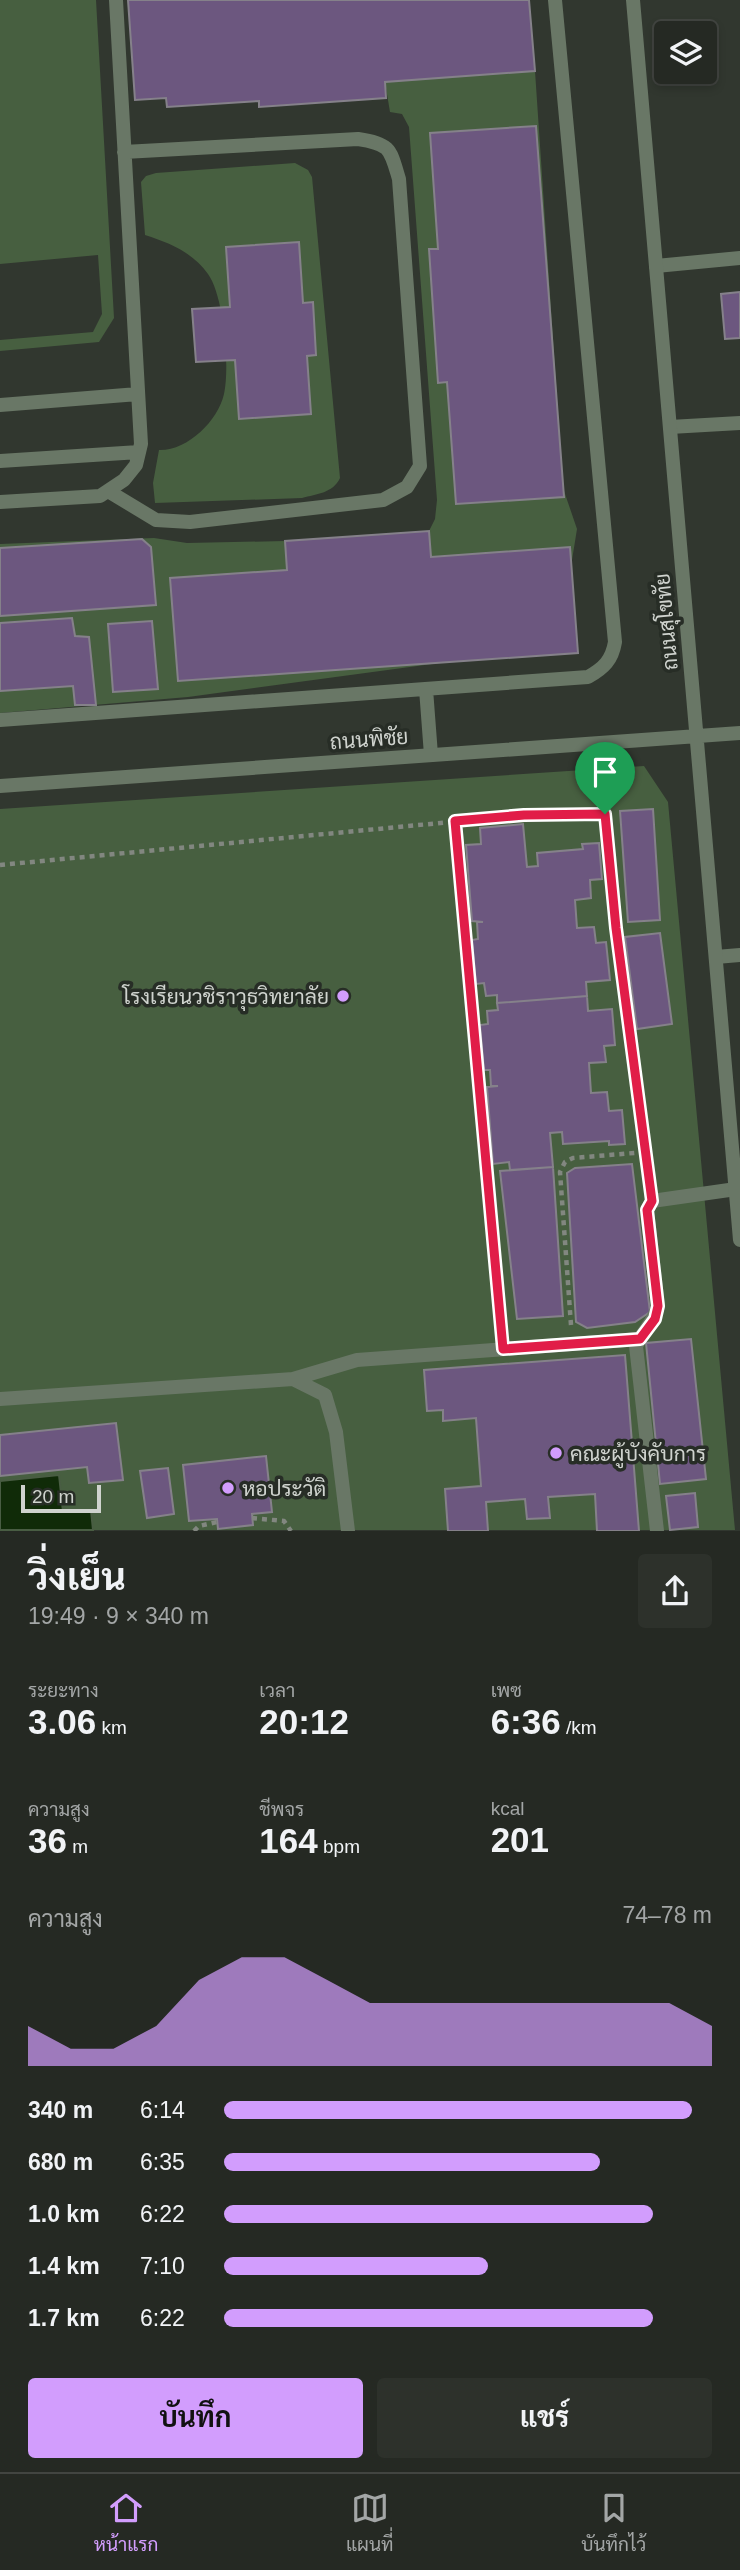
<!DOCTYPE html>
<html lang="th">
<head>
<meta charset="utf-8">
<style>
  :root { --surface:#252923; --page:#2d312b; --text:#f1f3f6; --muted:#a3a6a6; --line:#424541; --accent:#d29dfd }
  body { margin:0; font-family:Arial,Sarabun,sans-serif; background:var(--page); color:var(--text); height:100vh; display:flex; flex-direction:column; font-size:26px; white-space:nowrap }
  * { box-sizing:border-box; margin:0 }
  p { font-size:23px; color:var(--muted) }
  .icon { flex:none; width:38px; height:38px; fill:none; stroke:currentColor; stroke-width:2; stroke-linecap:round; stroke-linejoin:round }
  .map { position:relative; height:1531px; overflow:hidden }
  .drawer { display:flex; flex-direction:column; background:var(--surface); flex:1 }
  .drawer>* { flex:none }
  .buttons { position:absolute; left:654px; top:21px; display:grid; gap:14px }
  .buttons a { display:grid; place-items:center; width:63px; height:63px; border-radius:7px; background:var(--surface); box-shadow:0 4px 10px #0003,0 0 0 2px var(--line); font-size:35px }
  .scale { position:absolute; left:21px; bottom:18px; width:80px; box-sizing:border-box; padding-left:7px; border:4px solid #cfd3ce; border-top:0; font-size:19px; line-height:24px; white-space:nowrap; color:#cfd3ce; -webkit-text-stroke:5px #272d26; paint-order:stroke }
  .pin { position:absolute; display:grid; place-items:center; width:60px; height:60px; color:#fff; margin:-72px -30px; border-radius:50% 50% 50% 0; rotate:-45deg; box-shadow:0 0 7px #0007 }
  .pin .icon { rotate:45deg }
  .round { display:grid; place-items:center; flex:none; width:74px; height:74px; border-radius:7px; background:var(--page) }
  .head { display:flex; align-items:center; justify-content:space-between; height:119px; padding:0 28px }
  h1 { font-size:38px; font-weight:700; line-height:52px }
  .stats { display:grid; grid-template-columns:repeat(3,1fr); gap:10px; height:119px; padding:7px 28px }
  .stats div { display:grid; align-content:center }
  .stats b { font-size:35px; font-weight:700 }
  .stats small { font-size:19px; font-weight:400 }
  .stats p { font-size:19px }
  .chart { height:196px; padding:14px 28px }
  .chart p { display:flex; justify-content:space-between }
  .chart svg { width:100%; height:126px; margin-top:7px; fill:var(--accent); opacity:.7 }
  .button { display:flex; gap:14px; margin-top:auto; padding:14px 28px }
  .button a { flex:1; height:80px; border-radius:7px; background:var(--accent); color:#111; font-size:28px; font-weight:700; line-height:80px; text-align:center }
  .button a+a { background:var(--page); color:var(--text) }
  ul { padding:0 28px; list-style:none; font-size:23px }
  li { display:grid; grid-template-columns:112px 84px 1fr; align-items:center; height:52px }
  li i { height:18px; border-radius:9px; background:var(--accent) }
  .dock { display:flex; justify-content:space-around; align-items:center; height:98px; border-top:2px solid var(--line); background:var(--surface); font-size:19px; color:var(--muted) }
  .dock a { display:grid; justify-items:center; gap:4px }
  .dock .selected { color:var(--accent) }
  .map>svg:first-child { display:block }
  .green { fill:#475f40 }
  .water { fill:#102b08; stroke:#495d43; stroke-width:2 }
  .building { fill:#6c577f; stroke:#85818a; stroke-width:2 }
  .lines { fill:none; stroke-linecap:round; stroke-linejoin:round }
  .path { stroke:#828780; stroke-width:4.5; stroke-dasharray:5 5; stroke-linecap:butt }
  .service { stroke:#697766; stroke-width:14 }
  .minor { stroke:#697766; stroke-width:14 }
  .tertiary { stroke:#697766; stroke-width:14 }
  .route-casing { stroke:#fff; stroke-width:14 }
  .route { stroke:#e11d48; stroke-width:9 }
  .poi-dot { fill:#d29dfd; stroke:#272d26; stroke-width:2.5 }
  .labels { text-anchor:middle; dominant-baseline:central; stroke-width:7; stroke-linejoin:round; paint-order:stroke }
  .street-label { font-size:21px; fill:#cfd3ce; stroke:#272d26 }
  .poi-label { font-size:21px; fill:#cfd3ce; stroke:#272d26; text-anchor:start }
</style>
</head>
<body>
<div class="map">
<svg width="740" height="1531" viewBox="0 0 740 1531">
  <rect width="100%" height="100%" fill="#31372f"/>
  <path class="green" d="M0 0H96L114 318 99 342 0 351V340L93 332 102 314 98 255 0 264Z
    M535 71 563 488 577 529 558 647 188 697 0 713V544L154 538 187 543 285 541 429 531 435 519 437 500 409 127 402 114 390 112 385 82Z
    M295 163 308 170 312 177 340 478C333 493 317 494 302 498L155 503 153 483 159 450C187 451 218 421 224 394 230 367 224 296 208 274 192 252 170 243 145 235L141 182 146 176 156 173Z
    M644 766 668 802 735 1530H0V809Z"/>
  <path class="water" d="M59 1475 63 1512 91 1510 93 1530H0V1481Z"/>
  <path class="building" d="M128 0H529L535 71 385 82 386 98 259 107V101L167 107 166 98 135 100Z
    M536 126 564 497 456 504 447 382 438 383 429 249H438L430 133Z
    M299 242 303 303 313 302 316 355 307 356 311 414 239 419 235 360 196 362 192 309 230 307 226 247Z
    M740 292V338L725 339 721 294Z
    M429 531 431 557 570 547 578 653 178 681 170 578 287 570 285 541Z
    M142 539 151 547 156 605 0 616V548Z
    M72 618 75 636 89 637 96 705H75L73 686 0 691V623Z
    M152 621 158 689 113 692 108 624Z
    M653 809 660 920 628 922 620 811Z
    M523 824 527 867 538 866 537 853 583 849 582 844 599 843 602 879 590 880 591 898 575 900 577 928 594 927 596 943 606 942 610 980 586 982 587 996 497 1003V995L486 996 484 983 476 984 472 940 478 939 477 922H483L472 921 466 845 481 844 480 828Z
    M660 933 672 1024 637 1029 625 937Z
    M587 996 588 1011 612 1009 615 1045 604 1046 606 1062 589 1063 591 1093 607 1092 609 1111 622 1110 625 1144 609 1145V1141L563 1144 562 1132 550 1133 553 1167 510 1170 509 1162 493 1164 487 1087 498 1086H491L490 1070H484L480 1025 488 1024 487 1011 498 1010 497 1003Z
    M632 1164 650 1312 635 1322 587 1328 576 1322 567 1173 575 1168Z
    M553 1167 563 1316 517 1319 500 1171Z
    M691 1339 706 1479 660 1484 646 1343Z
    M625 1355 639 1531H597L595 1494 548 1497 550 1518 527 1519 525 1499 486 1502 488 1531H448L445 1489 481 1486 476 1418 443 1421V1410L427 1411 424 1370Z
    M116 1423 123 1480 89 1483 87 1467 0 1476V1435Z
    M266 1456 272 1512 252 1514 253 1525 218 1529 217 1519 189 1521 183 1465Z
    M168 1468 174 1514 147 1518 140 1471Z
    M695 1493 698 1527 670 1530 666 1496Z"/>
  <g class="lines">
    <path class="path" d="M455 821 501 1331
      M0 865 524 815 605 814 616 928 650 1183
      M571 1325 560 1172 565 1162 573 1158 646 1152
      M252 1518 284 1521 291 1531
      M194 1531 199 1526 217 1522"/>
    <path class="service" d="M0 405 138 394
      M670 427 740 423
      M0 461 139 452
      M108 491 156 520 190 522 383 500 407 487 420 466 399 179C390 149 391 144 358 139L124 152
      M0 502 100 496 124 480 136 465 141 444 116 0
      M426 689 431 755
      M0 720 588 677C604 668 612 660 615 642L555 0
      M716 957 740 955
      M293 1379 357 1360 640 1339
      M0 1399 293 1379 325 1395 336 1432 348 1531
      M657 1531 636 1346C643 1331 654 1322 658 1306L647 1210 652 1201 736 1189"/>
    <path class="minor" d="M656 266 740 258"/>
    <path class="tertiary" d="M633 0 740 1240
      M0 786 740 733"/>
  </g>
  <g class="lines">
    <g class="route-casing">
      <path id="route" d="M605 814 616 928 652 1201 647 1210 658 1306 655 1319 640 1339 503 1349 455 821 524 815Z"/>
    </g>
    <use href="#route" class="route"/>
  </g>
  <g class="poi-dot">
    <circle cx="343" cy="996" r="7"/>
    <circle cx="556" cy="1453" r="7"/>
    <circle cx="228" cy="1488" r="7"/>
  </g>
  <g class="labels">
    <g class="street-label">
      <text transform="translate(666 622) rotate(-95)">ถนนสุโขทัย</text>
      <text transform="translate(369 739) rotate(-4)">ถนนพิชัย</text>
    </g>
    <g class="poi-label">
      <text x="329" y="996" text-anchor="end">โรงเรียนวชิราวุธวิทยาลัย</text>
      <text x="570" y="1453">คณะผู้บังคับการ</text>
      <text x="242" y="1488">หอประวัติ</text>
    </g>
  </g>
</svg>
<div class="buttons">
<a><svg class="icon" aria-label="layers" viewBox="0 0 24 24"><path d="M12 4l9 5-9 5-9-5zM3 14l9 5 9-5"/></svg></a>
</div>
<div class="scale">20 m</div>
<div class="pin" style="left:605px;top:814px;background:#1e9e55"><svg class="icon" aria-label="arrive" viewBox="0 0 24 24"><path d="M6 21V4h12l-3 4 3 4H6"/></svg></div>
</div>
<section class="drawer">
<div class="head"><div><h1>วิ่งเย็น</h1><p>19:49 · 9 × 340 m</p></div><a class="round"><svg class="icon" aria-label="share" viewBox="0 0 24 24"><path d="M12 15V3M7 8l5-5 5 5M5 13v7h14v-7"/></svg></a></div>
<div class="stats">
<div><p>ระยะทาง</p><b>3.06<small> km</small></b></div>
<div><p>เวลา</p><b>20:12</b></div>
<div><p>เพซ</p><b>6:36<small> /km</small></b></div>
</div>
<div class="stats">
<div><p>ความสูง</p><b>36<small> m</small></b></div>
<div><p>ชีพจร</p><b>164<small> bpm</small></b></div>
<div><p>kcal</p><b>201</b></div>
</div>
<div class="chart"><p><span>ความสูง</span>74–78 m</p>
<svg viewBox="0 0 160 44" preserveAspectRatio="none"><path d="M0 44V30L10 38L20 38L30 30L40 14L50 6L60 6L70 14L80 22L90 22L100 22L110 22L120 22L130 22L140 22L150 22L160 30V44z"/></svg>
</div>
<ul>
<li><b>340 m</b>6:14<i style="width:96%"></i></li>
<li><b>680 m</b>6:35<i style="width:77%"></i></li>
<li><b>1.0 km</b>6:22<i style="width:88%"></i></li>
<li><b>1.4 km</b>7:10<i style="width:54%"></i></li>
<li><b>1.7 km</b>6:22<i style="width:88%"></i></li>
</ul>
<div class="button"><a>บันทึก</a><a>แชร์</a></div>
</section>
<nav class="dock">
<a class="selected"><svg class="icon" aria-label="home" viewBox="0 0 24 24"><path d="M3 11l9-7 9 7M6 9v11h12V9"/></svg>หน้าแรก</a>
<a><svg class="icon" aria-label="map" viewBox="0 0 24 24"><path d="M3 6l6-2 6 2 6-2v14l-6 2-6-2-6 2zM9 4v14M15 6v14"/></svg>แผนที่</a>
<a><svg class="icon" aria-label="saved" viewBox="0 0 24 24"><path d="M7 4h10v16l-5-4-5 4z"/></svg>บันทึกไว้</a>
</nav>
</body>
</html>
